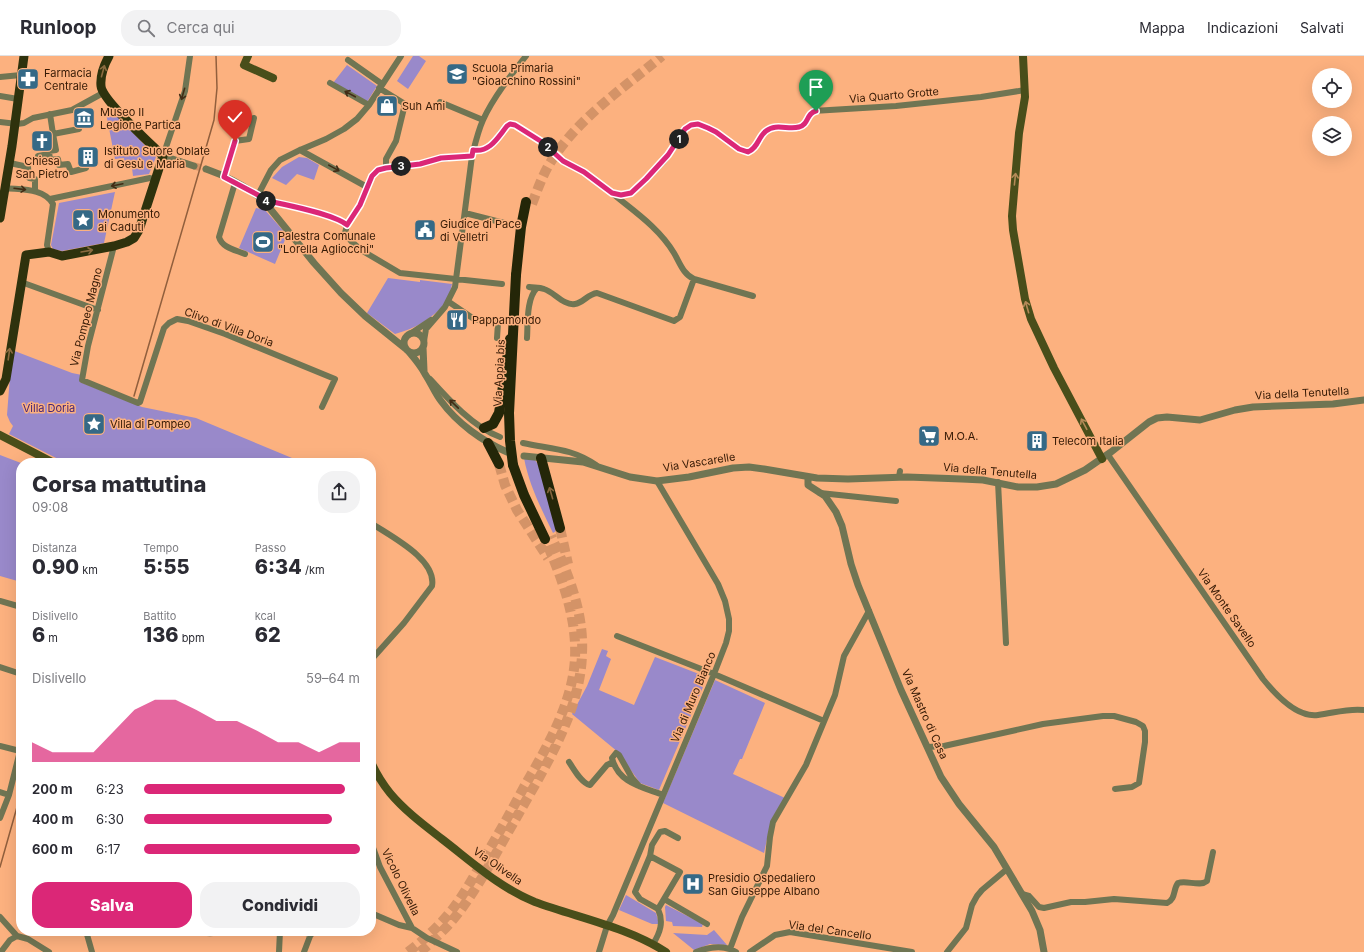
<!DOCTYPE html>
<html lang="it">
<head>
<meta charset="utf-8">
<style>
  :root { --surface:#fff; --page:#f2f2f3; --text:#2b2b33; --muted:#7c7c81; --line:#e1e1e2; --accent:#db2777 }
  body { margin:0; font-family:Inter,sans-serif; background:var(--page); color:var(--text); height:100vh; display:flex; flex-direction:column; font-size:15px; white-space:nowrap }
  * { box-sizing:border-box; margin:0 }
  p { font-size:13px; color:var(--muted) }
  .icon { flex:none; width:22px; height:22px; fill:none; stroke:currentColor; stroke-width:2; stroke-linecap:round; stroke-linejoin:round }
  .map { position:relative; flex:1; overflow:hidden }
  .panel { position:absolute; left:16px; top:402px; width:360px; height:478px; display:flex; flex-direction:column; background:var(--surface); border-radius:16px; box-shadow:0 4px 16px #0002 }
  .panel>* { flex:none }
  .tools { position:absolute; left:1312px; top:12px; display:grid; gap:8px }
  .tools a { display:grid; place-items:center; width:40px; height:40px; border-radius:50%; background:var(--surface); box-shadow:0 4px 16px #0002; font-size:20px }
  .pin { position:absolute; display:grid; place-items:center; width:34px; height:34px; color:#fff; margin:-41px -17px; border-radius:50% 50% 50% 0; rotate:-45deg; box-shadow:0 0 4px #0007 }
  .pin .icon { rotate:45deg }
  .km { position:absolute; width:20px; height:20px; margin:-10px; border-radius:50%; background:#222; color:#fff; font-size:11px; line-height:20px; text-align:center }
  .round { display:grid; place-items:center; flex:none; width:42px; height:42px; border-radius:16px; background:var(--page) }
  .headline { display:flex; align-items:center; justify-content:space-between; height:68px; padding:0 16px }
  h1 { font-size:22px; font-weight:800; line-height:30px }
  .stats { display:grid; grid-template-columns:repeat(3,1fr); gap:6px; height:68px; padding:4px 16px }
  .stats div { display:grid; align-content:center }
  .stats b { font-size:20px; font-weight:800 }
  .stats small { font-size:11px; font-weight:400 }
  .stats p { font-size:11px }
  .chart { height:112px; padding:8px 16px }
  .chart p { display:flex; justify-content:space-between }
  .chart svg { width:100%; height:72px; margin-top:4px; fill:var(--accent); opacity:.7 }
  .primary-button { display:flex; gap:8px; margin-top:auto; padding:8px 16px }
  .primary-button a { flex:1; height:46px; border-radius:16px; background:var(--accent); color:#fff; font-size:16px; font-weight:800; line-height:46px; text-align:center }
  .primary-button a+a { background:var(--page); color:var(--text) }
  ul { padding:0 16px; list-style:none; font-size:13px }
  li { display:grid; grid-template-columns:64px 48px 1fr; align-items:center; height:30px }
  li i { height:10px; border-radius:5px; background:var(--accent) }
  header { display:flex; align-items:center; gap:24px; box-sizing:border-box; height:56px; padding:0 20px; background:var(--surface); border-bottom:1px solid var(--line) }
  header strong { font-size:19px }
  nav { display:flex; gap:22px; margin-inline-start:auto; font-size:14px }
  .search { width:280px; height:36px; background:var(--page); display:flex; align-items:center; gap:10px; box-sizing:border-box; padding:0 14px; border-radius:16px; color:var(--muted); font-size:15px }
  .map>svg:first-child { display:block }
  .green { fill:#9989ca }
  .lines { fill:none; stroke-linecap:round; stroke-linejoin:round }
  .tertiary-tunnel { stroke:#d49367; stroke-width:7; stroke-dasharray:7 3.5; stroke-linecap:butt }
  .trunk-tunnel { stroke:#d49367; stroke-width:10; stroke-dasharray:10 5; stroke-linecap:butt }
  .minor { stroke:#707553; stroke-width:6 }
  .tertiary { stroke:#707553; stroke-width:7 }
  .secondary { stroke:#494e1a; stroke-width:8 }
  .primary { stroke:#2e320d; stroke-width:9 }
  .trunk { stroke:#242608; stroke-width:10 }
  .rail { stroke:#915f3d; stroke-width:1.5 }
  .trunk-bridge { stroke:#242608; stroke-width:10 }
  .oneway { stroke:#8b6b40 }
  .oneway2 { stroke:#422c15 }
  .oneway3 { stroke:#b48957 }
  .oneway4 { stroke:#85653e }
  .route-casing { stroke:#fff; stroke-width:8 }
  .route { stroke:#db2777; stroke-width:5 }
  .labels { text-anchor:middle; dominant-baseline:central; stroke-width:3; stroke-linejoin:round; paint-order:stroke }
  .poi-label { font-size:11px; fill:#361a05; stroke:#fcb17f; text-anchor:start }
  .street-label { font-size:11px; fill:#361a05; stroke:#fcb17f }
  .park-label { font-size:11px; fill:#412378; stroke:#fcb17f }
</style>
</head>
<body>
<header>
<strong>Runloop</strong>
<div class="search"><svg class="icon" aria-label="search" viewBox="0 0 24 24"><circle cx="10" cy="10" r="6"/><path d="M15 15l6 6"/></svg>Cerca qui</div>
<nav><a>Mappa</a><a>Indicazioni</a><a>Salvati</a></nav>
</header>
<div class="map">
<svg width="1364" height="896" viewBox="0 0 1364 896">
  <rect width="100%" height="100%" fill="#fcb17f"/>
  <path class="green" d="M413 0H419L426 5 408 33 397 25Z
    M347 9 377 30 367 46 333 27Z
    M107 53 112 55 156 101 149 118 133 120 132 112H125L124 102 115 103 106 57Z
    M299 101 307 102 319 109 314 124 297 118 286 129 272 122 282 111Z
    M115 136 104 187 62 195 53 193 51 189 59 147Z
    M256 152 265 154 287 179 275 208 239 192Z
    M388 222 420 226V224L452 228C451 233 449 241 446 246 434 262 414 273 395 278L367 257Z
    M12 294 72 317 82 319 80 326 142 351 196 362 292 402 301 407H66L9 378 13 370 10 366 7 359Z
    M0 399 21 407V526L0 520Z
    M524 402 535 404 541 412 556 475 553 477C541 452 529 429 524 402Z
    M602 593 608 595 606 600 611 603 599 634 634 649 655 601 699 618 703 622V631L659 734 640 727 618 696 572 658 587 630Z
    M715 624 765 647 742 703H740L733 718 785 742 769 774 764 797 663 747Z
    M626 839 656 857 659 868H652L619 854Z
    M666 849 703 868 702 871 673 870 672 866 666 865 665 851Z
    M714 874 727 889 710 888 694 894 673 877 707 879Z"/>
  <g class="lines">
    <path class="tertiary-tunnel" d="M194 110 206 113"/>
    <path class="trunk-tunnel" d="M532 148C538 132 544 115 554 101 581 60 625 31 662 0
      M499 408 505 429 517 454 548 502
      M560 472 568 508
      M408 896C424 884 439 870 452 854 468 833 480 809 493 787 504 768 514 750 524 731 546 693 573 647 575 602 577 560 561 520 545 483
      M420 896C435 883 450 869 462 852 482 825 498 793 515 764 543 714 581 656 582 597 584 556 568 517 551 480"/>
    <path class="minor" d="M348 4 382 28
      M0 21 21 19
      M330 27 369 49
      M379 32 405 48 396 85 386 103V112
      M0 40 18 43
      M440 46 483 64
      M50 58 53 78 79 73
      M0 66 17 68 24 67 33 62 72 54 103 37
      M53 78 56 94 49 95 50 104 58 103 59 109 68 108 71 116 86 112
      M300 94 367 131
      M473 94C498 98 497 69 513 68L542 86 563 105 584 116 612 137 621 139 631 137 642 128 664 105 678 86 685 73 691 69 698 68 708 72 719 78 739 93 748 96C758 92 758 81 766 75 776 67 788 74 799 71 808 69 807 59 813 55L896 50 981 41 1025 34
      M38 100 49 98
      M163 100 185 35 190 0
      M472 100 438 103 420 108 386 112 378 114 372 120 360 149 347 169 345 177 351 185 361 194 400 217 502 228
      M10 107 28 111 29 122 35 123V135
      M224 121 235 85 249 83 254 62
      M235 127 219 181C222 192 236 194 245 198
      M5 132C21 134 44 132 53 148L47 189 49 196
      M613 138C635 156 659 172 674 197 680 207 683 218 694 223L753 240
      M258 139 271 114 280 104 300 94 326 83 344 73 357 63 369 49 401 0
      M50 143 150 122 155 124
      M263 144C282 149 334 157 347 169
      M465 157 508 168
      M114 190 88 290 82 324 138 347 140 346 164 272 169 267 177 263 188 265 225 278 335 323 322 351
      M21 226 98 254
      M529 231C534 232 539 231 544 233 554 236 564 250 575 248 583 247 588 238 597 237L674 265 680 261 694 223
      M449 246 474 263 498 267 497 282
      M410 278 431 264
      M527 282C528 268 526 243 537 232
      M424 285 426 273 445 251 455 231 472 100C475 88 478 75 483 64 493 42 511 19 526 0
      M430 323C448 343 474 372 500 381
      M523 387C550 393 572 392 596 409
      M1108 399 1263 623C1275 638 1297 662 1318 659 1334 657 1348 652 1364 654
      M899 421 900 415
      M998 426 1006 587
      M820 437 896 445
      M371 467C390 480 437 503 432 530L404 567 371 604
      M0 545 21 551
      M617 580 714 618 824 665
      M0 611 21 618
      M0 690 20 695
      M928 691 944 690 1043 668 1103 660H1114L1136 666 1143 670 1145 675V686L1139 727 1132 731 1115 733
      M569 706C574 713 581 727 590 729L607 709 613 706
      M639 730 632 722 619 699 616 697 612 702C618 727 642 731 663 739
      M0 736 9 739
      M0 762 9 739 21 691
      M371 786 380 811 412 872 427 882 457 896
      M650 800 652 789 660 776 665 775 678 782
      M1022 838 1029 840 1039 851 1044 852 1071 846H1085L1114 843 1167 847C1176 843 1173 833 1178 827 1187 824 1200 831 1207 825L1213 796
      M664 843 707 868
      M371 857 399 869 412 872
      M0 861 17 880 28 883 49 896
      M86 875 92 896
      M204 875C208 878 212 878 216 875
      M301 875 311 879
      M653 888C660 877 664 866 658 853L680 816 650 800 635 836 640 843 658 853
      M730 893 742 861 767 810 770 781 773 766 806 709 835 639 844 600 869 555
      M1 896 10 884 17 880
      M279 896 280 875
      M304 896 312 875
      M599 896 607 870 613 859 714 618 726 587 729 575V563L725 545 718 528 657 425
      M696 896C709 891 723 888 736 896
      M750 896 775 879 790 876 912 896
      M947 896 966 872 972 849 977 840 982 834 1007 813"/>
    <path class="tertiary" d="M163 100 194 110
      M206 113C226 120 247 131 263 144L314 207 341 237 365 260 406 293
      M404 287a10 10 0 1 1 20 0a10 10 0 1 1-20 0Z
      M423 291 424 315
      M409 296C415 303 421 310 425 318 431 327 435 337 441 345 457 367 482 385 507 396
      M524 400 583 406 630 421 657 425 689 421 733 412 749 411 764 413 817 422 848 423 907 421 962 423 983 424 1018 431H1037L1056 428 1085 414 1111 396 1149 366 1157 362 1167 361 1200 364 1235 354 1253 351 1333 348 1364 344
      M808 421V429L825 440 836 456 842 470 851 508 858 529 901 634 941 721 959 748 994 791 1032 855 1040 874 1044 896"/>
    <path class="secondary" d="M248 0 244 9 273 22
      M1023 0 1025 41 1019 77 1012 160 1013 174 1025 243 1031 263 1054 312 1102 403
      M0 379 54 407
      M371 706C376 717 382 727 390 737 405 755 424 769 442 783 472 806 500 832 535 846 579 862 627 871 666 896"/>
    <path class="primary" d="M0 162 12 90 24 0
      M0 335 6 323 26 199 49 196 62 200 114 190 127 186 134 182 139 174 163 100C151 88 102 44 101 30 100 19 104 9 109 0"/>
    <path class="trunk" d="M516 219 521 171 526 146
      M484 372 493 368 499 357 510 283
      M488 387 499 408
      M541 402 560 472
      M513 409 524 439 545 483"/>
    <path class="rail" d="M134 340 214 64 217 32 216 0
      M0 811 21 737"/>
    <path class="trunk-bridge" d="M513 409 510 385 509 357 516 219"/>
  </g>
  <defs><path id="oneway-shaft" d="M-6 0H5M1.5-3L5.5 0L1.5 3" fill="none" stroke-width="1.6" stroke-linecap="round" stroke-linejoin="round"/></defs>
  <g class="oneway">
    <use href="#oneway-shaft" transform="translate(103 15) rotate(-75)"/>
    <use href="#oneway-shaft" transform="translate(87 195) rotate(-10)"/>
    <use href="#oneway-shaft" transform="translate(9 298) rotate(-82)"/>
  </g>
  <g class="oneway2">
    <use href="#oneway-shaft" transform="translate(183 38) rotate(106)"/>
    <use href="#oneway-shaft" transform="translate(350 38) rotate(-152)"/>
    <use href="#oneway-shaft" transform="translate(334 112) rotate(29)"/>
    <use href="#oneway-shaft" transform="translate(117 129) rotate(168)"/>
    <use href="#oneway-shaft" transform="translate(20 133) rotate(7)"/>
    <use href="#oneway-shaft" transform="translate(454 348) rotate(-136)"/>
  </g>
  <g class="oneway3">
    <use href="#oneway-shaft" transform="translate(1015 123) rotate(-84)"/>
    <use href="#oneway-shaft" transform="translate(1027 251) rotate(-106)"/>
    <use href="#oneway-shaft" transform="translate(1084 368) rotate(-118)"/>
  </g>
  <use class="oneway4" href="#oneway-shaft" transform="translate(551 437) rotate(-106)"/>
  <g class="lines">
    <g class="route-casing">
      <path id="route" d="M235 85 224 121 258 139 263 144C282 148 335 158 347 169L360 149 372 120 378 114 386 112 420 108 441 102 472 100 473 94C490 97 498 81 507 70L510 68 515 69 542 86 563 105 584 116 612 137 621 139 631 137 646 123 668 99 685 73 691 69 698 68 708 72 716 76 739 93 748 96C758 92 758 81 766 75 776 67 788 74 799 71 809 69 806 57 816 55"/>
    </g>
    <use href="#route" class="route"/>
  </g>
  <defs>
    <g id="school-square" transform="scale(1.15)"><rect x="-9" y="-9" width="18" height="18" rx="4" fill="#356986" stroke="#fcb17f"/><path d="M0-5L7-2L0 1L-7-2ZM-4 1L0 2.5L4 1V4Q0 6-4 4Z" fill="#fff"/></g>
    <g id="pharmacy-square" transform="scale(1.15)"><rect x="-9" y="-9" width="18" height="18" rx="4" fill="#356986" stroke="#fcb17f"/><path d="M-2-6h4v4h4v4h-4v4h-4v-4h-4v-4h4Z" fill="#fff"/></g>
    <g id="shop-square" transform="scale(1.15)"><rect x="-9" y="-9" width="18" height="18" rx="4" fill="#356986" stroke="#fcb17f"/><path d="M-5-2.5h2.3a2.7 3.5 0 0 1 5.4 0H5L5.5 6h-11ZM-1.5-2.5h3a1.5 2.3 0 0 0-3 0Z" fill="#fff"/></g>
    <g id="museum-square" transform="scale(1.15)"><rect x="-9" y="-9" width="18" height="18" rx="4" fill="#356986" stroke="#fcb17f"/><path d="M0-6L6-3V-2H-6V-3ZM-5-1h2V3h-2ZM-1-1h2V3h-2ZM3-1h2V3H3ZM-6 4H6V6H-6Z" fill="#fff"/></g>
    <g id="church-square" transform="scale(1.15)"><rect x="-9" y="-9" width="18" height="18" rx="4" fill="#356986" stroke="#fcb17f"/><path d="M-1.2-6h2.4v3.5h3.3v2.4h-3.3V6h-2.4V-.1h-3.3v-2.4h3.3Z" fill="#fff"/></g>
    <g id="building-square" transform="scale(1.15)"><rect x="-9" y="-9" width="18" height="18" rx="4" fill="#356986" stroke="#fcb17f"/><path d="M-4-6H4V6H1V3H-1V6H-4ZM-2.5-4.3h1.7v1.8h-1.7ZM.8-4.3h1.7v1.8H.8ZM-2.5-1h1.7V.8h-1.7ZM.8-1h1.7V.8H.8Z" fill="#fff"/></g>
    <g id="sight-square" transform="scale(1.15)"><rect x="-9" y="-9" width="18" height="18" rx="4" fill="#356986" stroke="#fcb17f"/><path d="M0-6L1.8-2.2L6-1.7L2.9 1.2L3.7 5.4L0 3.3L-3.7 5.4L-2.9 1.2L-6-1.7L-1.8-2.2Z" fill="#fff"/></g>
    <g id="civic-square" transform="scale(1.15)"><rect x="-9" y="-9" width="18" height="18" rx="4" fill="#356986" stroke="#fcb17f"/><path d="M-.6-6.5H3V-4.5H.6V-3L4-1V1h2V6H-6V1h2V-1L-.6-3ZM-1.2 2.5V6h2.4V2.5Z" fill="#fff"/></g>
    <g id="stadium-square" transform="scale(1.15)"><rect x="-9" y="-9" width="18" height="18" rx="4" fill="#356986" stroke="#fcb17f"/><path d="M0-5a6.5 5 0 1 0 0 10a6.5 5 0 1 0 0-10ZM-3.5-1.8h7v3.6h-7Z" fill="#fff"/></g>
    <g id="restaurant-square" transform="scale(1.15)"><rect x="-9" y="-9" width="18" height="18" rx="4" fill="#356986" stroke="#fcb17f"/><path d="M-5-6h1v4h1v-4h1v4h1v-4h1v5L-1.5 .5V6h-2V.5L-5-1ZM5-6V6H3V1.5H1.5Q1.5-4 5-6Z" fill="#fff"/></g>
    <g id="supermarket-square" transform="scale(1.15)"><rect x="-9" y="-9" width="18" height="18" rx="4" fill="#356986" stroke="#fcb17f"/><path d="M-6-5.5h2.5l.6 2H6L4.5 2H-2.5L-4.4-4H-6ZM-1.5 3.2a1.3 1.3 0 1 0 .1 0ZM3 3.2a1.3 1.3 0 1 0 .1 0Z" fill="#fff"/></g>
    <g id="hospital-square" transform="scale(1.15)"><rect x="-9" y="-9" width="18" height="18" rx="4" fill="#356986" stroke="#fcb17f"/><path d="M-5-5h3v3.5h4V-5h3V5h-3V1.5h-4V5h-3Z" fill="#fff"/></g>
  </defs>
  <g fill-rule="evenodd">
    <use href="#school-square" x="457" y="18"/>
    <use href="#pharmacy-square" x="28" y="23"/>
    <use href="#shop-square" x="387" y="50"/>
    <use href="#museum-square" x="84" y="62"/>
    <use href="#church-square" x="42" y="85"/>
    <use href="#building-square" x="88" y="101"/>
    <use href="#sight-square" x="83" y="164"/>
    <use href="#civic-square" x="425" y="174"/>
    <use href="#stadium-square" x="263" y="186"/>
    <use href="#restaurant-square" x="457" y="264"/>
    <use href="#sight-square" x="94" y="368"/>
    <use href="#supermarket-square" x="929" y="380"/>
    <use href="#building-square" x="1037" y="385"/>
    <use href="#hospital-square" x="693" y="828"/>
  </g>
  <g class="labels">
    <g class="poi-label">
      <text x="472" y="12">Scuola Primaria<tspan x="472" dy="13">"Gioacchino Rossini"</tspan></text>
      <text x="44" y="17">Farmacia<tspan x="44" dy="13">Centrale</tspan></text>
      <text x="402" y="50">Suh Ami</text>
      <text x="100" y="56">Museo II<tspan x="100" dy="13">Legione Partica</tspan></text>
      <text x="104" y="95">Istituto Suore Oblate<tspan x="104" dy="13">di Gesù e Maria</tspan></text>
      <text x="42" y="105" text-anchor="middle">Chiesa<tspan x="42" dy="13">San Pietro</tspan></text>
      <text x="98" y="158">Monumento<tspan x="98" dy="13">ai Caduti</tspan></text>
      <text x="440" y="168">Giudice di Pace<tspan x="440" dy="13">di Velletri</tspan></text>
      <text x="278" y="180">Palestra Comunale<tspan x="278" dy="13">"Lorella Agliocchi"</tspan></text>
      <text x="472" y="264">Pappamondo</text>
      <text x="110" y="368">Villa di Pompeo</text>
      <text x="944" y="380">M.O.A.</text>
      <text x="1052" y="385">Telecom Italia</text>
      <text x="708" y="822">Presidio Ospedaliero<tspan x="708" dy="13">San Giuseppe Albano</tspan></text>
    </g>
    <g class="street-label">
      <text transform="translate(894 39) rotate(-5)">Via Quarto Grotte</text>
      <text transform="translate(86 261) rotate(-76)">Via Pompeo Magno</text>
      <text transform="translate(229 271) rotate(20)">Clivo di Villa Doria</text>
      <text transform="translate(499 317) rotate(-87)">Via Appia bis</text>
      <text transform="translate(1302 337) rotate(-3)">Via della Tenutella</text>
      <text transform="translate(699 406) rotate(-9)">Via Vascarelle</text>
      <text transform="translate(990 415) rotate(5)">Via della Tenutella</text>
      <text transform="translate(1227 552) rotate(55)">Via Monte Savello</text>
      <text transform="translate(693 641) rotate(-67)">Via di Muro Bianco</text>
      <text transform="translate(925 658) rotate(66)">Via Mastro di Casa</text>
      <text transform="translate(498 810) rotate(35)">Via Olivella</text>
      <text transform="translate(401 826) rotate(64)">Vicolo Olivella</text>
      <text transform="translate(830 874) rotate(8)">Via del Cancello</text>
    </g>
    <g class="park-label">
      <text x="49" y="352">Villa Doria</text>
    </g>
  </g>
</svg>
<div class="tools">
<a><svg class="icon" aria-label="locate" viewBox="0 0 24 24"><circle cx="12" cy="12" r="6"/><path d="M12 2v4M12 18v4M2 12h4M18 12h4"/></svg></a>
<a><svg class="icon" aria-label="layers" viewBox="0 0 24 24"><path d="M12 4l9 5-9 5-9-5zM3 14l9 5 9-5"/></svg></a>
</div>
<div class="pin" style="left:816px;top:55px;background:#1e9e55"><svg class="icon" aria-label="arrive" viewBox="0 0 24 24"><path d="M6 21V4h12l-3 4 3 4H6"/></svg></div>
<div class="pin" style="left:235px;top:85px;background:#d93025"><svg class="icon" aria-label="check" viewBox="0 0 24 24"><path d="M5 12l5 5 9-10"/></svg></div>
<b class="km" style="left:679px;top:83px">1</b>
<b class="km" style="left:548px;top:91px">2</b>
<b class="km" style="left:401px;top:110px">3</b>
<b class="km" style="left:266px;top:145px">4</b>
<section class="panel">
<div class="headline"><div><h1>Corsa mattutina</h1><p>09:08</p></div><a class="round"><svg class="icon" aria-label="share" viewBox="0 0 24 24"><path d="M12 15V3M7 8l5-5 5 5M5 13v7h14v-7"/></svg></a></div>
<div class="stats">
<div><p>Distanza</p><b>0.90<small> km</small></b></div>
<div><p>Tempo</p><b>5:55</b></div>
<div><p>Passo</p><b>6:34<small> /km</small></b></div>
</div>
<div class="stats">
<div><p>Dislivello</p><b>6<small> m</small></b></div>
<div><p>Battito</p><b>136<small> bpm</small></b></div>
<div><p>kcal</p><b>62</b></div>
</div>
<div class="chart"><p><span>Dislivello</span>59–64 m</p>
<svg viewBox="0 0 160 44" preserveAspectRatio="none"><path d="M0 44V32L10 38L20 38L30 38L40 25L50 12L60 6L70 6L80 12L90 19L100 19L110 25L120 32L130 32L140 38L150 32L160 32V44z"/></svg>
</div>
<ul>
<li><b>200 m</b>6:23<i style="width:93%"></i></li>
<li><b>400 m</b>6:30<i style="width:87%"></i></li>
<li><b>600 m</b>6:17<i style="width:100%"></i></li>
</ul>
<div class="primary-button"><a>Salva</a><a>Condividi</a></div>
</section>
</div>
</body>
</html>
